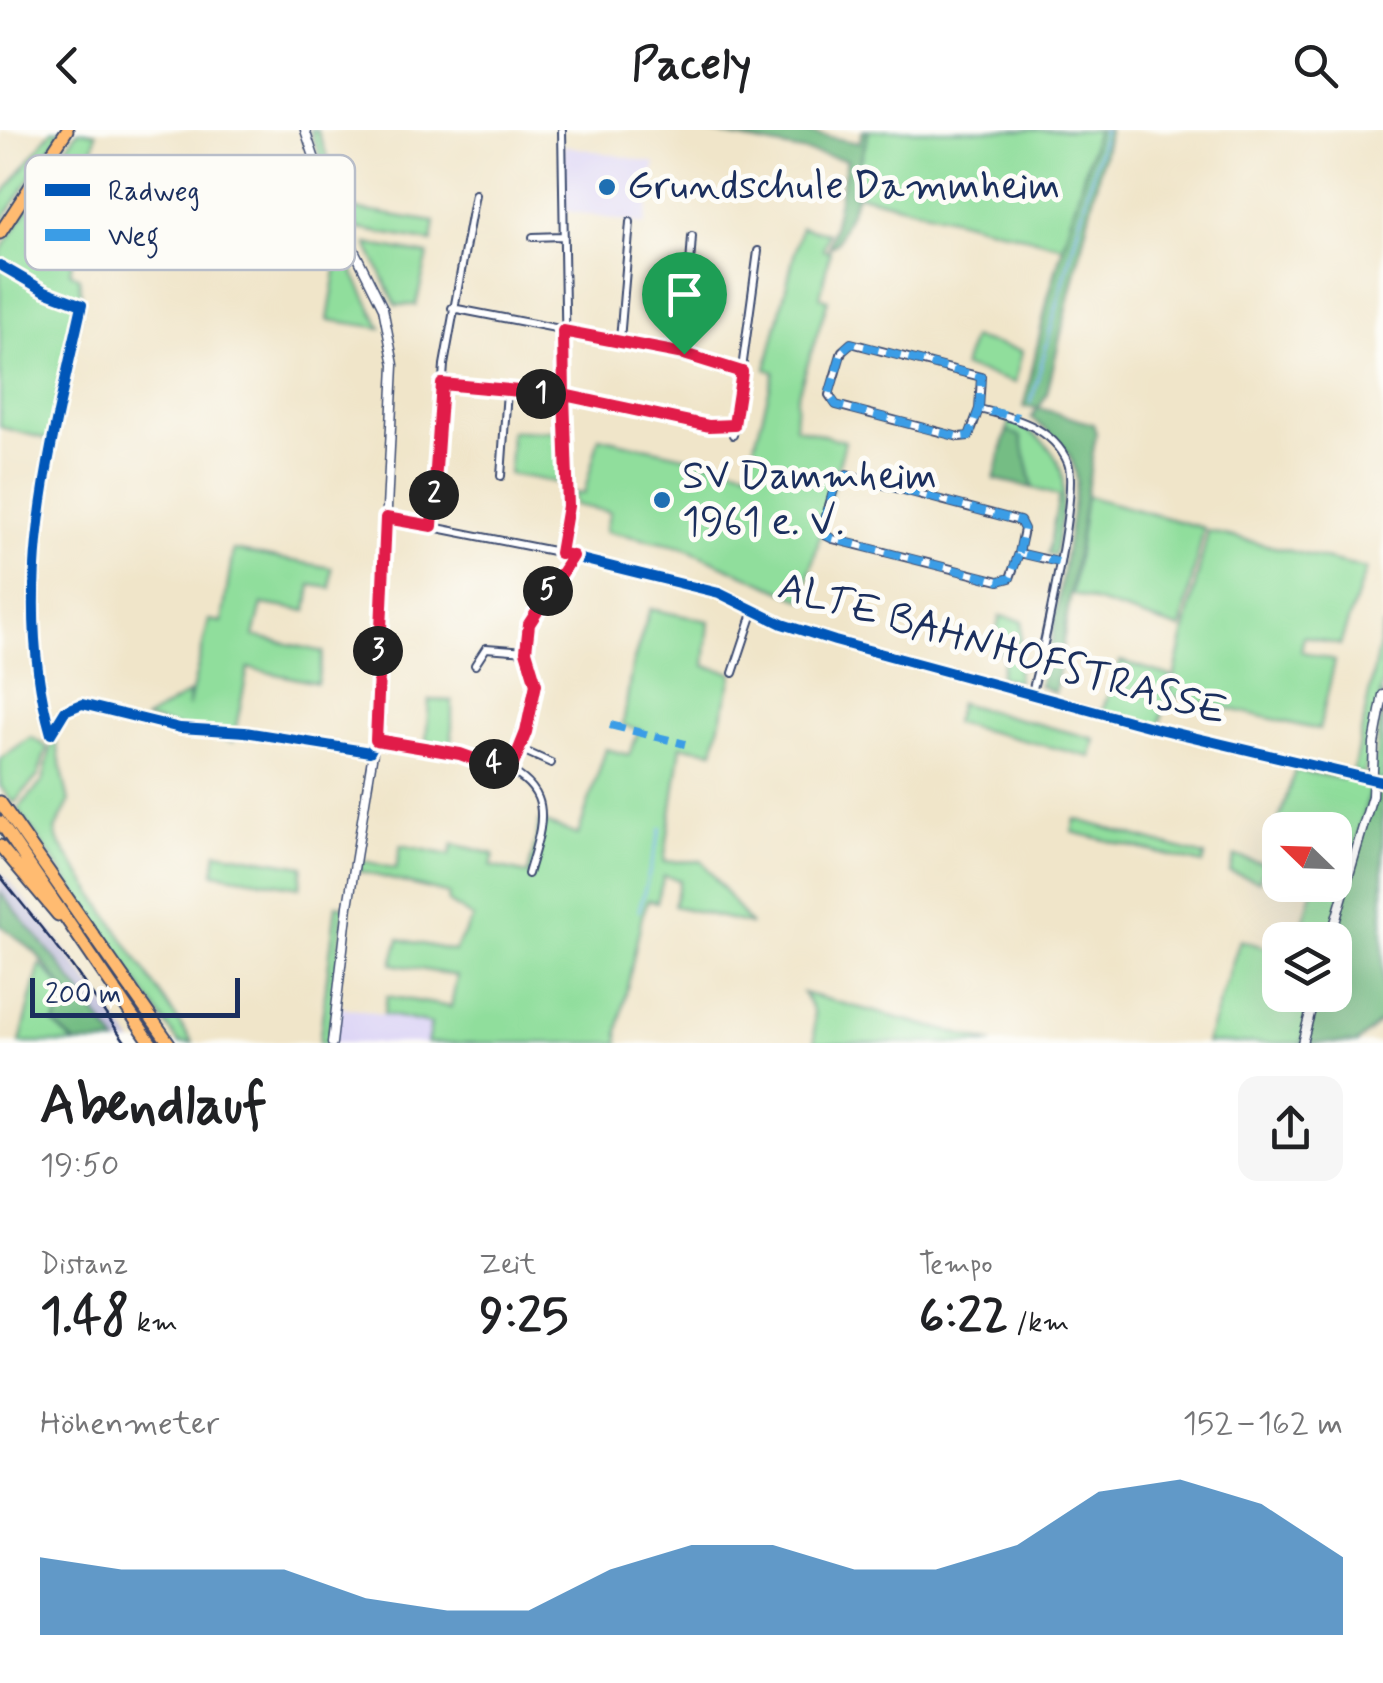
<!DOCTYPE html>
<html lang="de">
<head>
<meta charset="utf-8">
<style>
  :root { --surface:#fff; --page:#f6f6f6; --text:#202124; --muted:#757577; --accent:#1f6fb2 }
  body { margin:0; font-family:Mynerve,sans-serif; background:var(--page); color:var(--text); height:100vh; display:flex; flex-direction:column; font-size:38px; white-space:nowrap }
  * { box-sizing:border-box; margin:0 }
  p { font-size:32px; color:var(--muted) }
  .icon { flex:none; width:55px; height:55px; fill:none; stroke:currentColor; stroke-width:2; stroke-linecap:round; stroke-linejoin:round }
  .map { position:relative; height:913px; overflow:hidden }
  .sheet { display:flex; flex-direction:column; background:var(--surface); flex:1 }
  .sheet>* { flex:none }
  .needle { width:65px; rotate:293deg }
  .controls { position:absolute; left:1262px; top:682px; display:grid; gap:20px }
  .controls a { display:grid; place-items:center; width:90px; height:90px; border-radius:20px; background:var(--surface); box-shadow:0 10px 40px #0002; font-size:50px }
  .scale { position:absolute; left:30px; bottom:25px; width:210px; box-sizing:border-box; padding-left:10px; border:5px solid #1b2f5e; border-top:0; font-size:28px; line-height:35px; white-space:nowrap; color:#1b2f5e; -webkit-text-stroke:8px #fdfcf7; paint-order:stroke }
  .pin { position:absolute; display:grid; place-items:center; width:85px; height:85px; color:#fff; margin:-102px -42px; border-radius:50% 50% 50% 0; rotate:-45deg; box-shadow:0 0 10px #0007 }
  .pin .icon { rotate:45deg }
  .km { position:absolute; width:50px; height:50px; margin:-25px; border-radius:50%; background:#222; color:#fff; font-size:28px; line-height:50px; text-align:center }
  .round { display:grid; place-items:center; flex:none; width:105px; height:105px; border-radius:20px; background:var(--page) }
  .head { display:flex; align-items:center; justify-content:space-between; height:170px; padding:0 40px }
  h1 { font-size:55px; font-weight:800; line-height:75px }
  .figures { display:grid; grid-template-columns:repeat(3,1fr); gap:15px; height:170px; padding:10px 40px }
  .figures div { display:grid; align-content:center }
  .figures b { font-size:50px; font-weight:800 }
  .figures small { font-size:28px; font-weight:400 }
  .figures p { font-size:28px }
  .chart { height:280px; padding:20px 40px }
  .chart p { display:flex; justify-content:space-between }
  .chart svg { width:100%; height:180px; margin-top:10px; fill:var(--accent); opacity:.7 }
  header { display:flex; justify-content:space-between; align-items:center; height:130px; padding:0 40px; background:var(--surface); font-size:45px; font-weight:800 }
  .map>svg:first-child { display:block }
  .built { fill:#ddd5f6 }
  .industrial { fill:#c2c1dc }
  .green { fill:#90de9c; stroke:#56867d; stroke-width:2.5 }
  .forest { fill:#74bd84; stroke:#487671; stroke-width:2.5 }
  .lines { fill:none; stroke-linecap:round; stroke-linejoin:round }
  .stream { stroke:#81b9f1; stroke-width:2.5 }
  .minor-casing { stroke:#3b4a6e; stroke-width:10 }
  .tertiary-casing { stroke:#3b4a6e; stroke-width:11 }
  .motorway-casing { stroke:#3b4a6e; stroke-width:15 }
  .minor { stroke:#fff; stroke-width:6 }
  .tertiary { stroke:#fff; stroke-width:8 }
  .motorway { stroke:#ffbb71; stroke-width:11 }
  .rail { stroke:#1b2f5e; stroke-width:2.5 }
  .quiet { stroke:#3b9de6; stroke-width:8; stroke-dasharray:15 8; stroke-linecap:butt }
  .cycleway-casing { stroke:#fdfcf7; stroke-width:16 }
  .cycleway { stroke:#0057b8; stroke-width:10 }
  .route-casing { stroke:#fff; stroke-width:20 }
  .route { stroke:#e11d48; stroke-width:12 }
  .poi-dot { fill:#1f6fb2; stroke:#fdfcf7; stroke-width:4 }
  .labels { text-anchor:middle; dominant-baseline:central; stroke-width:10; stroke-linejoin:round; paint-order:stroke }
  .poi-label { font-size:40px; fill:#1b2f5e; stroke:#fdfcf7; text-anchor:start }
  .street-label { font-size:40px; fill:#1b2f5e; stroke:#fdfcf7 }
  .key { fill:#fdfcf7; stroke:#b9bec9; stroke-width:2.5 }
  .key-label { font-size:28px; fill:#1b2f5e }
</style>
</head>
<body>
<header><svg class="icon" aria-label="back" viewBox="0 0 24 24"><path d="M15 5l-7 7 7 7"/></svg>Pacely<svg class="icon" aria-label="search" viewBox="0 0 24 24"><circle cx="10" cy="10" r="6"/><path d="M15 15l6 6"/></svg></header>
<div class="map">
<svg width="1383" height="913" viewBox="0 0 1383 913">
  <rect width="100%" height="100%" fill="#fdfcf7"/>
  <filter id="ink" filterUnits="userSpaceOnUse"><feTurbulence type="fractalNoise" baseFrequency=".01" numOctaves="2"/><feDisplacementMap in="SourceGraphic" scale="20" xChannelSelector="R" yChannelSelector="G"/><feConvolveMatrix kernelMatrix="1 2 1 2 8 2 1 2 1" color-interpolation-filters="sRGB"/></filter>
  <filter id="wash" filterUnits="userSpaceOnUse"><feTurbulence type="fractalNoise" baseFrequency=".0048" numOctaves="4" result="noise"/><feDisplacementMap in="SourceGraphic" scale="40" xChannelSelector="R" yChannelSelector="G"/><feGaussianBlur stdDeviation="2.25" result="paint"/><feColorMatrix in="noise" values="0 0 0 0 0 0 0 0 0 0 0 0 0 0 0 0 0 1.4 0 .05"/><feComposite in="paint" operator="in"/></filter>
  <g filter="url(#wash)">
    <rect width="100%" height="100%" fill="#f0e5c9"/>
    <path class="built" d="M563 15 655 33 645 95 563 80Z
      M337 876 431 894 427 913H332Z"/>
    <path class="industrial" d="M0 741 51 801 133 913H117L59 833 0 762Z"/>
    <path class="green" d="M52 0H62L0 94V68Z
      M78 0 96 3 70 142 79 148 82 175 50 310 0 297V122Z
      M310 0H317L347 78 435 92 432 112 359 99 347 78 341 83Z
      M869 0H1097L1063 116 852 63Z
      M801 97 828 103 823 120 830 121 820 167 828 170 797 267 795 297 845 311 803 470 681 417 605 401 610 382 575 375 574 363 584 364 599 307 748 340 774 242 766 239Z
      M367 114 428 125 416 175H396Z
      M340 116 381 198 328 190Z
      M972 208 1022 221 1015 253 963 237Z
      M1010 290C1079 325 1065 359 1054 425L1048 424 1059 366 1033 358 1021 308 1007 301Z
      M511 301H560V353L509 344Z
      M1086 366 1204 398 1181 499 1072 464Z
      M1208 401 1366 439 1340 515 1304 506 1301 521 1335 531 1319 600 1170 565Z
      M233 420 332 438 331 458 311 455 307 481 262 474 254 506 323 522 317 553 248 538 233 612 146 589 189 563 188 578 209 490 222 492Z
      M650 479 709 491 705 536 733 543 713 621 681 616 664 732 702 731 750 794 674 776 680 750 664 746 657 772 648 770 642 786 618 902 619 913H427L431 894 384 884 387 866 451 877 457 846 392 834 399 809 454 821 473 788 448 772 449 764 359 741 361 730 396 739 401 715 450 725 453 714 494 724 491 736 528 744 540 691 578 705 606 619 629 625 639 600 623 595 632 536Z
      M1000 486 1022 491 1017 552 999 547 1004 528 994 509Z
      M1383 495V551L1364 644 1353 642Z
      M1120 531 1171 546 1159 599 1101 584Z
      M1383 564V652L1374 650 1330 810H1298L1314 755H1335V700H1280V740L1265 735 1259 751 1230 742 1235 726 1265 734 1295 640 1342 649 1344 644 1373 649Z
      M429 570 452 571V618L426 613Z
      M959 573 1095 609 1091 627 954 593Z
      M54 603 69 672 55 700 58 711 193 913H179L18 679 43 651Z
      M31 607 47 617 38 646 14 673 0 656V629Z
      M1075 689 1205 726 1203 734 1072 702Z
      M217 722 303 736 300 757 214 743Z
      M336 775 344 776 328 913H319Z
      M1240 810 1280 822V865H1315L1302 913H1206Z
      M40 834 68 864 54 894 75 913H20Z
      M803 863 993 913H815L814 881Z"/>
    <path class="forest" d="M697 0H795L859 13 863 0H869L852 62 857 66 837 112 829 118 847 30Z
      M1097 0H1109L1047 263 1039 278 1093 294 1096 303 1055 563 1039 555 1052 509 1077 351C1074 320 1054 306 1031 288L1038 278 1024 277 1048 167Z
      M1007 300 1021 307 1033 358 994 349Z
      M1373 650 1383 652V889L1357 913H1302L1315 865H1335V810H1330Z
      M0 762 59 833 117 913H75L54 894 68 864 35 822 0 795Z"/>
    <g class="lines">
      <path class="stream" d="M1031 273 1104 0
        M639 781 661 698"/>
    </g>
  </g>
  <g filter="url(#ink)">
    <g class="lines">
      <g class="minor-casing">
        <path id="minor" d="M533 107 562 106
          M452 178 684 223 743 242
          M620 210 630 92
          M684 223 692 106
          M442 254 569 266 709 296 734 295
          M979 279 981 247 851 213 842 221 829 265 836 275 959 307 969 306 979 279C1013 287 1053 297 1068 333 1079 361 1042 526 1032 562
          M733 305 758 121
          M501 346 507 261
          M387 388 553 421 719 463 772 490 822 508 1155 598 1373 650
          M432 396 444 235 475 64
          M560 423 568 356 562 0
          M1019 423 1024 399 1020 391 847 345 836 352 823 396V404L833 409 999 451 1010 448 1019 423 1058 432
          M475 535 486 518 526 521
          M733 543 754 480
          M376 610C417 616 520 623 538 668 547 690 534 722 528 744
          M520 619 551 633
          M511 642 536 554 526 521 529 494 573 427"/>
      </g>
      <g class="tertiary-casing">
        <path id="tertiary" d="M305 0 328 68 383 178 394 235 376 604 348 776 332 913
          M1330 810 1372 666 1374 614 1383 565
          M1302 913 1315 865"/>
      </g>
      <g class="motorway-casing">
        <path id="motorway" d="M0 103 67 0
          M0 672 169 913
          M0 692 151 913
          M0 716 58 785"/>
      </g>
      <use href="#minor" class="minor"/>
      <use href="#tertiary" class="tertiary"/>
      <use href="#motorway" class="motorway"/>
      <path class="rail" d="M0 746 72 836 126 913"/>
      <path class="quiet" d="M979 279 981 247 851 213 842 221 829 265 836 275 959 307 969 306 979 279 1018 287
        M1019 423 1024 399 1020 391 847 345 836 352 823 396V404L833 409 999 451 1010 448 1019 423 1058 432
        M610 595 685 614"/>
      <g class="cycleway-casing">
        <path id="cycleway" d="M0 135 45 161 82 175C51 315 10 461 51 604
          M51 604 65 581 82 574 180 598 245 602 370 622 376 610C421 617 469 619 511 642L536 554 526 521 529 494 573 427 719 463 782 494 835 511 1155 598 1383 652"/>
      </g>
      <use href="#cycleway" class="cycleway"/>
    </g>
  </g>
  <g class="lines" filter="url(#ink)">
    <g class="route-casing">
      <path id="route" d="M684 224 563 201 564 265 442 254 432 396 386 388 376 610 460 624 510 642 526 602 536 554 526 521 529 494 573 426 560 423 568 376 564 265 709 296 734 295 742 242 684 224"/>
    </g>
    <use href="#route" class="route"/>
  </g>
  <g class="poi-dot">
    <circle cx="607" cy="57" r="10"/>
    <circle cx="662" cy="370" r="10"/>
  </g>
  <g class="labels">
    <g class="poi-label">
      <text x="627" y="57">Grundschule Dammheim</text>
      <text x="682" y="347">SV Dammheim<tspan x="682" dy="46">1961 e. V.</tspan></text>
    </g>
    <g class="street-label">
      <text transform="translate(1002 520) rotate(16)">ALTE BAHNHOFSTRASSE</text>
    </g>
  </g>
  <rect x="25" y="25" width="330" height="115" rx="15" class="key"/>
  <rect x="45" y="54" width="45" height="12" fill="#0057b8"/>
  <rect x="45" y="99" width="45" height="12" fill="#3b9de6"/>
  <g class="key-label">
    <text x="108" y="70">Radweg</text>
    <text x="108" y="115">Weg</text>
  </g>
</svg>
<div class="controls">
<a><svg class="needle" viewBox="-14 -14 28 28"><path d="M0-13l5 13h-10z" fill="#e53935"/><path d="M0 13l5-13h-10z" fill="#757577"/></svg></a>
<a><svg class="icon" aria-label="layers" viewBox="0 0 24 24"><path d="M12 4l9 5-9 5-9-5zM3 14l9 5 9-5"/></svg></a>
</div>
<div class="scale">200 m</div>
<div class="pin" style="left:684px;top:224px;background:#1e9e55"><svg class="icon" aria-label="arrive" viewBox="0 0 24 24"><path d="M6 21V4h12l-3 4 3 4H6"/></svg></div>
<b class="km" style="left:541px;top:264px">1</b>
<b class="km" style="left:434px;top:365px">2</b>
<b class="km" style="left:378px;top:521px">3</b>
<b class="km" style="left:494px;top:634px">4</b>
<b class="km" style="left:548px;top:461px">5</b>
</div>
<section class="sheet">
<div class="head"><div><h1>Abendlauf</h1><p>19:50</p></div><a class="round"><svg class="icon" aria-label="share" viewBox="0 0 24 24"><path d="M12 15V3M7 8l5-5 5 5M5 13v7h14v-7"/></svg></a></div>
<div class="figures">
<div><p>Distanz</p><b>1.48<small> km</small></b></div>
<div><p>Zeit</p><b>9:25</b></div>
<div><p>Tempo</p><b>6:22<small> /km</small></b></div>
</div>
<div class="chart"><p><span>Höhenmeter</span>152–162 m</p>
<svg viewBox="0 0 160 44" preserveAspectRatio="none"><path d="M0 44V25L10 28L20 28L30 28L40 35L50 38L60 38L70 28L80 22L90 22L100 28L110 28L120 22L130 9L140 6L150 12L160 25V44z"/></svg>
</div>
</section>
</body>
</html>
